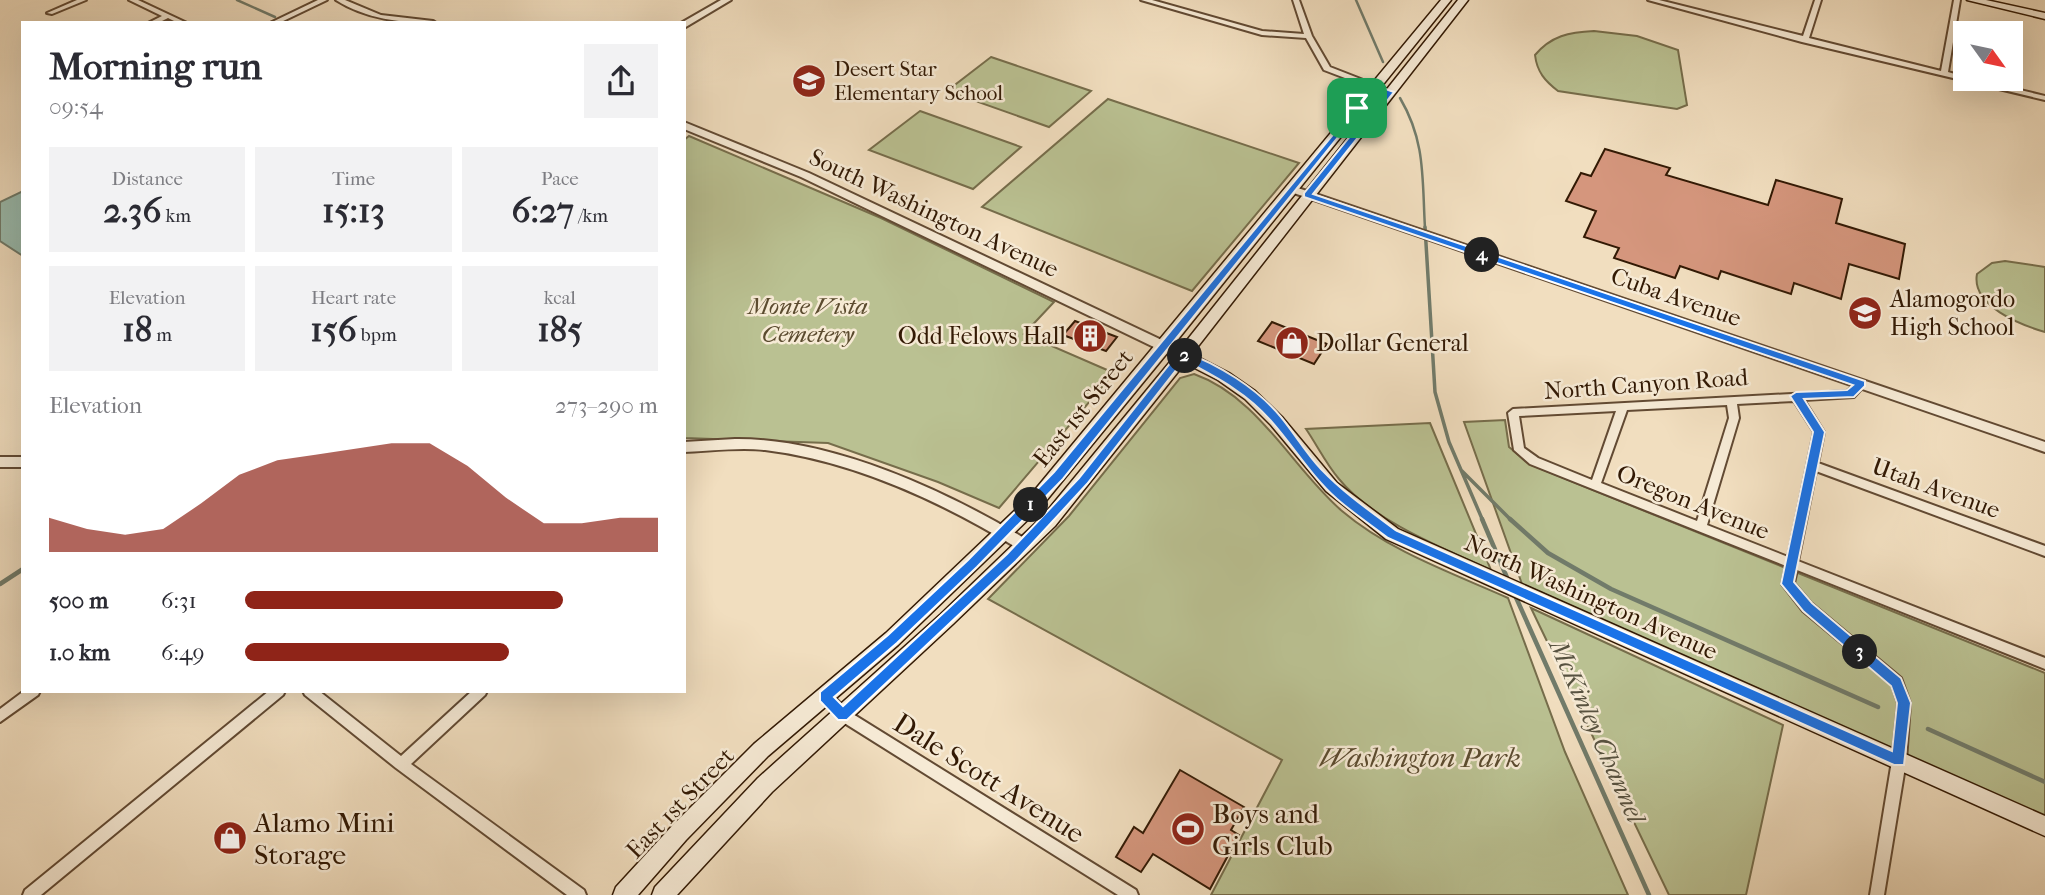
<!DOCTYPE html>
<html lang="en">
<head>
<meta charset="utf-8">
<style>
  :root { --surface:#fff; --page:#f2f2f3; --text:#2b2b33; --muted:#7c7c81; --accent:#8f2418 }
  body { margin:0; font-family:"IM FELL French Canon",serif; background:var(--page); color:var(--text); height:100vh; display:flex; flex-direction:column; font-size:26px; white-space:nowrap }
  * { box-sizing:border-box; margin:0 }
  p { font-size:23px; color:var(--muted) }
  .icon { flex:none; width:38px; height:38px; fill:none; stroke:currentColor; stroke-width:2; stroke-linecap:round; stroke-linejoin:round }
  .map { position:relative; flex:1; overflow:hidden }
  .details { position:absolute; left:21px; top:21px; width:665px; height:672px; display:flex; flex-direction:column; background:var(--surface); border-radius:0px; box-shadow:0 7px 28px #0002 }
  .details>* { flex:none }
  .needle { width:46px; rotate:123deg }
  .controls { position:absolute; left:1953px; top:21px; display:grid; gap:14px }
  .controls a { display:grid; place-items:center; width:70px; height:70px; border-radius:0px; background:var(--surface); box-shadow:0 7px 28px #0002; font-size:35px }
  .pin { position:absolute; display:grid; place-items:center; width:60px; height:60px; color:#fff; margin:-30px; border-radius:14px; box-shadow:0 4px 10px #0006 }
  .km { position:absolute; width:35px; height:35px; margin:-18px; border-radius:50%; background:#222; color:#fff; font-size:19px; line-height:35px; text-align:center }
  .round { display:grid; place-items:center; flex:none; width:74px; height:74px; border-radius:0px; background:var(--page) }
  .headline { display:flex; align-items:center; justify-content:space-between; height:119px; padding:0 28px }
  h1 { font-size:38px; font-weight:800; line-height:52px }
  .metrics { display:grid; grid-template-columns:repeat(3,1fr); gap:10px; height:119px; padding:7px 28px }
  .metrics div { display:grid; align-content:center; border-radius:0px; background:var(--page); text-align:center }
  .metrics b { font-size:35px; font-weight:800 }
  .metrics small { font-size:19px; font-weight:400 }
  .metrics p { font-size:19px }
  .chart { height:196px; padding:14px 28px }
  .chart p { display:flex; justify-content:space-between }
  .chart svg { width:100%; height:126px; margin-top:7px; fill:var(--accent); opacity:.7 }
  ul { padding:0 28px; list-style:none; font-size:23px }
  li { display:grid; grid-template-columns:112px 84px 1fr; align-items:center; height:52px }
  li i { height:18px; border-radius:9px; background:var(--accent) }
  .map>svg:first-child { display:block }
  .green { fill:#bac192; stroke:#766d4b; stroke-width:2 }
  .water { fill:#9bbcae; stroke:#717b6a; stroke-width:2 }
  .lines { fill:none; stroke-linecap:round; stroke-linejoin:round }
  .stream-far2 { stroke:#717b6a; stroke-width:2.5 }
  .stream-far1 { stroke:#717b6a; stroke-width:3.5 }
  .stream { stroke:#717b6a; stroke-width:4.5 }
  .building { fill:#d5967d; stroke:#321904; stroke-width:2 }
  .minor-casing { stroke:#624a33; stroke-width:4 }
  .tertiary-casing { stroke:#624a33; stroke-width:4 }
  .secondary-casing { stroke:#321904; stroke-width:3 }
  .minor { fill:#f6ead5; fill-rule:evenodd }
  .tertiary { fill:#f6ead5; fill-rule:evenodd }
  .secondary { fill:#f6ead5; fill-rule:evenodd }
  .route { fill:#1a73e8; stroke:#fff; stroke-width:2; fill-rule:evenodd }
  .labels { text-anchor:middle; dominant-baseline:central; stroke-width:5; stroke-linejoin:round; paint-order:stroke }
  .far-poi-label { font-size:21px; fill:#321904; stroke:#f6ead5; text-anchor:start }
  .street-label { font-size:24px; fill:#321904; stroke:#f6ead5 }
  .poi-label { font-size:24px; fill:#321904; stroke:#f6ead5; text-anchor:start }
  .park-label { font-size:24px; font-style:italic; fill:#5b4b2f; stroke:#f6ead5 }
  .water-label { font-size:26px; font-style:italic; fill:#575240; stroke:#f6ead5 }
  .near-park-label { font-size:28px; font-style:italic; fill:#5b4b2f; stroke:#f6ead5 }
  .near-street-label { font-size:28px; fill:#321904; stroke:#f6ead5 }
  .near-poi-label { font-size:28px; fill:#321904; stroke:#f6ead5; text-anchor:start }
</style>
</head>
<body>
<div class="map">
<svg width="2045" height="895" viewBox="0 0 2045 895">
  <rect width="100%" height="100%" fill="#f1debf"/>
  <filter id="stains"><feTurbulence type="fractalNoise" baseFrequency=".00286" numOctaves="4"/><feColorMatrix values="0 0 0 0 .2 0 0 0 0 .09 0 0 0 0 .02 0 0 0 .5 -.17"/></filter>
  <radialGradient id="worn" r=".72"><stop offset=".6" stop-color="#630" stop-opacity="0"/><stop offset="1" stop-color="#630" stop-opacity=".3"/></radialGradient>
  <path class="green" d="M1594 31 1637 36 1678 50 1687 105 1677 109 1558 91C1545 81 1537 72 1535 55 1551 36 1569 32 1594 31Z
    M991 57 1091 91 1049 127 947 91Z
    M1108 99 1299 163 1192 291 982 207Z
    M920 111 1021 147 973 189 869 150Z
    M689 136 881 218 1054 302 1024 334 1114 373 999 508 938 482 828 443 684 438V140Z
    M2005 261 2045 267V332C2021 325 1971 306 1977 274L1992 263Z
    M1194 374C1259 397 1292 468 1342 511 1389 551 1452 573 1508 598L1565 752 1628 895H1211L1282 760 988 599 1069 516 1180 378Z
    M1505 420 1509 447 1531 465 2045 673V818L1522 584 1464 422Z
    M1430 423 1491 570C1442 548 1373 521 1339 479 1326 464 1317 445 1306 429Z
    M1531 608 1783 725 1746 895H1669Z"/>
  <path class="water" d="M23 191V256L0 241V202Z"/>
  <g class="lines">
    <path class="stream-far2" d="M237 0 275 17
      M1356 0 1383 62
      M1400 98C1426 142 1422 179 1425 228"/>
    <path class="stream-far1" d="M1425 227 1435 392 1449 442 1483 521
      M1461 470 1512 521"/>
    <path class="stream" d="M1482 519 1508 580
      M1510 519 1548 553 1611 589 1878 707
      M0 584 23 569
      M1514 593 1649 895
      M1928 729 2045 782"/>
  </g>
  <path class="building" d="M1605 149 1670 168 1666 175 1768 205 1776 180 1842 199 1836 223 1905 244 1899 279 1849 264 1841 299 1794 283 1791 294 1721 271 1718 279 1680 266 1675 278 1614 258 1619 248 1584 237 1596 211 1566 201 1581 173 1591 176Z
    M1075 321 1117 337 1106 351 1063 335Z
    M1272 322 1327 344 1314 364 1258 341Z
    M1180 770 1244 807 1231 830 1239 835 1210 889 1153 854 1141 872 1116 857 1134 827 1143 833Z"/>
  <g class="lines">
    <g class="minor-casing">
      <path id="minor" d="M77 0H86L52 14 47 13Z
        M129 0H138L187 23H178L168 18 158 23H148L162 16Z
        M318 0H327L279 23H270Z
        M336 0H345L381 15 433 21 436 23C401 23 366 19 336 0Z
        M1141 0H1152L1262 31 1304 34 1293 0H1299L1312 36 1330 67 1394 92 1387 94 1324 70 1306 38 1262 35Z
        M1648 0H1659L1803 36 1815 0H1821L1809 38 1941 71 1954 0H1960L1948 72 1965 77V79H1974L2045 96V100L1802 42Z
        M1861 380 1866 384 1854 397 1804 400 1824 432 1818 463 2045 546V556L1816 471 1798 561 2045 658V669L1797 570 1794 583 1811 603 1901 678 1910 703 1906 761 1884 895H1870L1892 761 1898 703 1892 685 1803 611 1782 584 1786 566 1530 464 1514 450 1508 413 1513 409 1847 391ZM1794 401 1814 432 1788 557 1707 525 1739 418 1737 404ZM1727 405 1729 418 1697 521 1601 483 1627 410ZM1616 411 1592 480 1538 458 1524 448 1519 416Z
        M825 690 829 692 848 711 1136 890 1138 895H1118L838 719 819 696 821 692Z
        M24 691H40L38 695 0 722V709Z
        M269 691H285L283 695 41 895H23L25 890Z
        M303 691H319L401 756 472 691H487L485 695 411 764 584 890 586 895H567L396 768 305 695Z"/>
    </g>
    <g class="tertiary-casing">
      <path id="tertiary" d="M721 0H731L684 28V23H681Z
        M684 122 809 173 1168 343 1169 346 1163 350 1158 349 801 177 684 129Z
        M1292 186 2045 442V452L1288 191V187Z
        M735 439C832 438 947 491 1029 541L1032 545 1029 549 1024 551 1019 549C942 502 855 461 765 450 738 447 711 451 684 452V442Z
        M0 457H23V467H0Z"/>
    </g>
    <g class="secondary-casing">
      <path id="secondary" d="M1441 0H1451L1171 348 1180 349 1458 0H1468L1192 354 1229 373 1255 391 1282 417 1337 483 1398 529 2045 816V836L1386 539 1326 491 1271 425 1245 399 1218 380 1185 363 1055 526 953 624 772 792 677 895H652L655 887 758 778 941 614 1043 516 1174 357 1168 352 1041 507 898 645 768 756 686 840 638 895H613L616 887 672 826 754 744 886 633 1029 497Z
        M1967 0H1986L2045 13V19Z"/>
    </g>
    <use href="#minor" class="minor"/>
    <use href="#tertiary" class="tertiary"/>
    <use href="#secondary" class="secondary"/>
  </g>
  <path class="route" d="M1374 85 1394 92 1313 194 1865 381V386L1854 397 1804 399 1825 432 1794 582 1812 603 1901 678 1911 703 1904 765H1894L1388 538C1371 525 1353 513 1337 499 1311 476 1294 447 1271 421 1247 393 1216 377 1184 360L1087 484 1016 561 847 720H838L820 701V692L888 635 968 560 1054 472ZM1376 90 1385 93 1304 193V197L1853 385 1847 390 1796 392 1790 396 1813 432 1781 584 1803 611 1891 686 1897 703 1892 751 1397 531C1370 511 1344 493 1321 469 1306 453 1295 434 1281 417 1257 388 1218 364 1182 351L1179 352 1079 478 1007 554 843 706 834 697 897 643 977 567 1063 479Z"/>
  <defs>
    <g id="school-disc" transform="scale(1.75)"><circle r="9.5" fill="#8f2418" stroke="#f6ead5"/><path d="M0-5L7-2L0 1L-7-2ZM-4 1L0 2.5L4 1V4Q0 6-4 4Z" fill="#fff"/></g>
    <g id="building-disc" transform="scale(1.75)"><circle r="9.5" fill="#8f2418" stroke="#f6ead5"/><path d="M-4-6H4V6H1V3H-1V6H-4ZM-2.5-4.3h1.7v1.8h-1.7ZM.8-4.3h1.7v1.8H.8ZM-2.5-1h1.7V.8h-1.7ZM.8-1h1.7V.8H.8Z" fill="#fff"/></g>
    <g id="shop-disc" transform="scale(1.75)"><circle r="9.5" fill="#8f2418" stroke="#f6ead5"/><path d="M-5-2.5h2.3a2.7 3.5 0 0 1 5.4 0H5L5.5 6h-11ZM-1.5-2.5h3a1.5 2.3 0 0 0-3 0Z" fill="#fff"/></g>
    <g id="stadium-disc" transform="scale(1.75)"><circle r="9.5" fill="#8f2418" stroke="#f6ead5"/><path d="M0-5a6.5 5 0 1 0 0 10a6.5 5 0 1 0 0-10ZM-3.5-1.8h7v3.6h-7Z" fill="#fff"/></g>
  </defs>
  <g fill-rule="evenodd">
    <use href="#school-disc" x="809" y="81"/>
    <use href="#school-disc" x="1865" y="313"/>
    <use href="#building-disc" x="1090" y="336"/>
    <use href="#shop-disc" x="1292" y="343"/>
    <use href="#stadium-disc" x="1188" y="829"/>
    <use href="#shop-disc" x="230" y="838"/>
  </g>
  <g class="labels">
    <g class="far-poi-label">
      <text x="834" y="69">Desert Star<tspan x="834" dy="24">Elementary School</tspan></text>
    </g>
    <g class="street-label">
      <text transform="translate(934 213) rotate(25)">South Washington Avenue</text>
      <text transform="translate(1676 297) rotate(19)">Cuba Avenue</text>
      <text transform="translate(1646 384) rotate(-4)">North Canyon Road</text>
      <text transform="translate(1083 408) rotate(-51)">East 1st Street</text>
      <text transform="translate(1936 488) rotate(20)">Utah Avenue</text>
      <text transform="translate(1693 502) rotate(22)">Oregon Avenue</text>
      <text transform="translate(1591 597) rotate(24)">North Washington Avenue</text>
      <text transform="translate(680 803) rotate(-46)">East 1st Street</text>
    </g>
    <g class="poi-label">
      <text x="1890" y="299">Alamogordo<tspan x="1890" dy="28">High School</tspan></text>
      <text x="1066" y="336" text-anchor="end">Odd Felows Hall</text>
      <text x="1316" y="343">Dollar General</text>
    </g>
    <g class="park-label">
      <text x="808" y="306">Monte Vista<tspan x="808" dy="28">Cemetery</tspan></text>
    </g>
    <g class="water-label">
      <text transform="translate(1597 731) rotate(66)">McKinley Channel</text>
    </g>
    <g class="near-park-label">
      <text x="1420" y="757">Washington Park</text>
    </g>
    <g class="near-street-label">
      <text transform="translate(989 778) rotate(32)">Dale Scott Avenue</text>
    </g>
    <g class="near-poi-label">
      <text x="1212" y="813">Boys and<tspan x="1212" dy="32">Girls Club</tspan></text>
      <text x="254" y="822">Alamo Mini<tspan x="254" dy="32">Storage</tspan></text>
    </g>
  </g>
  <rect width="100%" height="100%" filter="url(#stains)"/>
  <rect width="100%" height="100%" fill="url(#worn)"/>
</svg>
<div class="controls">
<a><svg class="needle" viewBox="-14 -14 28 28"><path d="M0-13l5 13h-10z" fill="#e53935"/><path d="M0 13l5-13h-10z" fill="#7c7c81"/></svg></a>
</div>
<div class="pin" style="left:1357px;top:108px;background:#1e9e55"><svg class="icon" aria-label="arrive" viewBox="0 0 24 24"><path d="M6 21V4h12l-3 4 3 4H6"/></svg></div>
<b class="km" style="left:1031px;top:505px">1</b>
<b class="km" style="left:1185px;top:356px">2</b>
<b class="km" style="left:1860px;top:652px">3</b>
<b class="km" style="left:1482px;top:255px">4</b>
<section class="details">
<div class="headline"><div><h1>Morning run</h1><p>09:54</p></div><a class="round"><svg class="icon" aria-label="share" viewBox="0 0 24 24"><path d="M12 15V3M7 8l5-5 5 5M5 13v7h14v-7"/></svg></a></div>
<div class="metrics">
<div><p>Distance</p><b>2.36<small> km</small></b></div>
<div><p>Time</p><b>15:13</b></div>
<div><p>Pace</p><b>6:27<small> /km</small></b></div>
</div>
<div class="metrics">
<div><p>Elevation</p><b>18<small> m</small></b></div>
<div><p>Heart rate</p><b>156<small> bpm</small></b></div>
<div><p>kcal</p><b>185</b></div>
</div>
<div class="chart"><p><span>Elevation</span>273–290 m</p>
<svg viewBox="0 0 160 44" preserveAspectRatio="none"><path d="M0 44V32L10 36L20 38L30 36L40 27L50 17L60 12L70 10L80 8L90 6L100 6L110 14L120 25L130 34L140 34L150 32L160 32V44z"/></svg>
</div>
<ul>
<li><b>500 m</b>6:31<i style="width:77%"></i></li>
<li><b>1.0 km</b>6:49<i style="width:64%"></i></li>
</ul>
</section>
</div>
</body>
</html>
